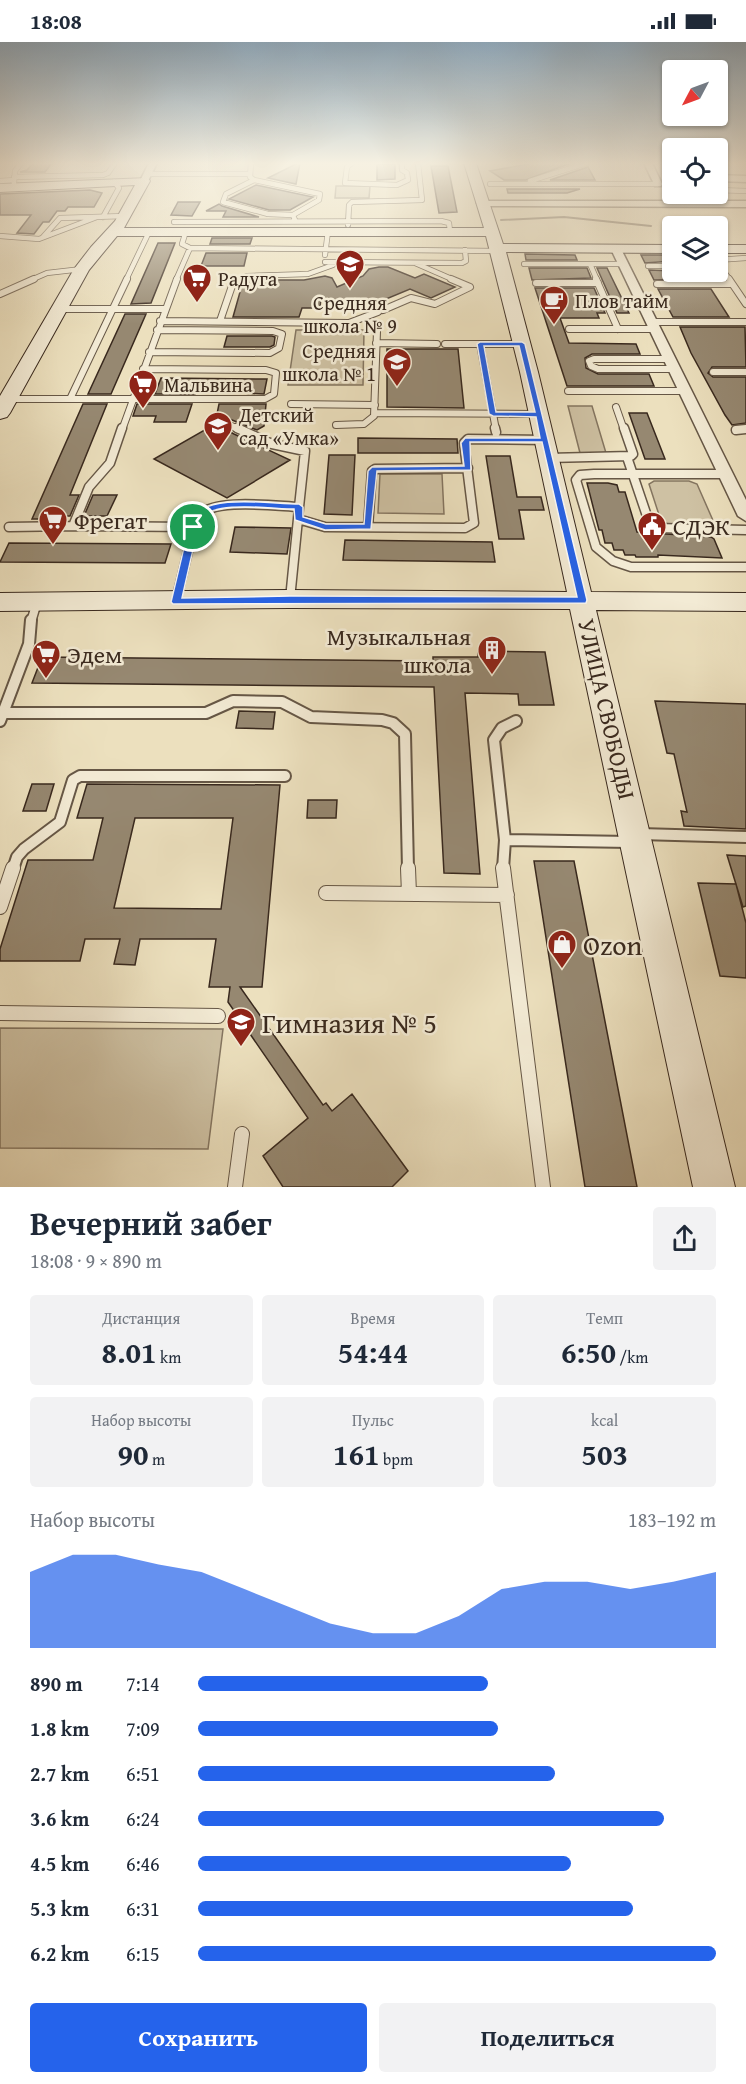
<!DOCTYPE html>
<html lang="ru">
<head>
<meta charset="utf-8">
<style>
  :root { --surface:#fff; --page:#f2f2f3; --text:#1f2937; --muted:#747a83; --accent:#2563eb }
  body { margin:0; font-family:"Gentium Book Plus",serif; background:var(--page); color:var(--text); height:100vh; display:flex; flex-direction:column; font-size:22px; white-space:nowrap }
  * { box-sizing:border-box; margin:0 }
  p { font-size:20px; color:var(--muted) }
  .icon { flex:none; width:33px; height:33px; fill:none; stroke:currentColor; stroke-width:2; stroke-linecap:round; stroke-linejoin:round }
  .map { position:relative; height:1145px; overflow:hidden }
  .sheet { display:flex; flex-direction:column; background:var(--surface); flex:1 }
  .sheet>* { flex:none }
  .needle { width:39px; rotate:229deg }
  .fabs { position:absolute; left:662px; top:18px; display:grid; gap:12px }
  .fabs a { display:grid; place-items:center; width:66px; height:66px; border-radius:6px; background:var(--surface); box-shadow:0 2px 4px #0004; font-size:30px }
  .pin { position:absolute; display:grid; place-items:center; width:51px; height:51px; color:#fff; margin:-26px; border:3px solid #fff; border-radius:50%; box-shadow:0 2px 6px #0007 }
  .round { display:grid; place-items:center; flex:none; width:63px; height:63px; border-radius:6px; background:var(--page) }
  .summary { display:flex; align-items:center; justify-content:space-between; height:102px; padding:0 30px }
  h1 { font-size:33px; font-weight:700; line-height:45px }
  .stats { display:grid; grid-template-columns:repeat(3,1fr); gap:9px; height:102px; padding:6px 30px }
  .stats div { display:grid; align-content:center; border-radius:6px; background:var(--page); text-align:center }
  .stats b { font-size:30px; font-weight:700 }
  .stats small { font-size:16px; font-weight:400 }
  .stats p { font-size:16px }
  .chart { height:168px; padding:12px 30px }
  .chart p { display:flex; justify-content:space-between }
  .chart svg { width:100%; height:108px; margin-top:6px; fill:var(--accent); opacity:.7 }
  .cta { display:flex; gap:12px; margin-top:auto; padding:12px 30px }
  .cta a { flex:1; height:69px; border-radius:6px; background:var(--accent); color:#fff; font-size:24px; font-weight:700; line-height:69px; text-align:center }
  .cta a+a { background:var(--page); color:var(--text) }
  ul { padding:0 30px; list-style:none; font-size:20px }
  li { display:grid; grid-template-columns:96px 72px 1fr; align-items:center; height:45px }
  li i { height:15px; border-radius:8px; background:var(--accent) }
  .status { display:flex; justify-content:space-between; align-items:center; height:42px; padding:0 30px; background:var(--surface); direction:ltr }
  .status svg { height:16px; fill:currentColor }
  .map>svg:first-child { display:block }
  .green { fill:#cec1a3; stroke:#847560; stroke-width:1.5 }
  .lines { fill:none; stroke-linecap:round; stroke-linejoin:round }
  .stream { stroke:#80725e; stroke-width:2 }
  .building { fill:#968871; stroke:#39291e; stroke-width:1.5; fill-rule:evenodd }
  .lane-far4-casing { stroke:#665746; stroke-width:6 }
  .lane-far3-casing { stroke:#665746; stroke-width:8 }
  .lane-far2-casing { stroke:#665746; stroke-width:11 }
  .lane-far1-casing { stroke:#665746; stroke-width:14 }
  .lane-casing { stroke:#665746; stroke-width:16 }
  .street-casing { stroke:#665746; stroke-width:3 }
  .secondary-casing { stroke:#39291e; stroke-width:2 }
  .lane-far4 { stroke:#f3ebd5; stroke-width:4.5 }
  .lane-far3 { stroke:#f3ebd5; stroke-width:6 }
  .lane-far2 { stroke:#f3ebd5; stroke-width:8 }
  .lane-far1 { stroke:#f3ebd5; stroke-width:10 }
  .lane { stroke:#f3ebd5; stroke-width:14 }
  .street { fill:#f3ebd5; fill-rule:evenodd }
  .secondary { fill:#f3ebd5; fill-rule:evenodd }
  .route { fill:#2563eb; stroke:#fff; stroke-width:1.5; fill-rule:evenodd }
  .labels { text-anchor:middle; dominant-baseline:central; stroke-width:5; stroke-linejoin:round; paint-order:stroke }
  .far-poi-label { font-size:20px; fill:#39291e; stroke:#f3ebd5; text-anchor:start }
  .poi-label { font-size:24px; fill:#39291e; stroke:#f3ebd5; text-anchor:start }
  .street-label { font-size:24px; fill:#39291e; stroke:#f3ebd5 }
  .near-poi-label { font-size:28px; fill:#39291e; stroke:#f3ebd5; text-anchor:start }
</style>
</head>
<body>
<div class="status"><b>18:08</b><svg viewBox="0 0 49 12"><path d="M0 12V9h3v3zM5 12V6h3v6zM10 12V3h3v9zM15 12V0h3v12zM26 1h20v11H26zM47 4h2v5h-2z"/></svg></div>
<div class="map">
<svg width="746" height="1145" viewBox="0 0 746 1145">
  <rect width="100%" height="100%" fill="#ece0be"/>
  <filter id="stains"><feTurbulence type="fractalNoise" baseFrequency=".00333" numOctaves="4"/><feColorMatrix values="0 0 0 0 .2 0 0 0 0 .09 0 0 0 0 .02 0 0 0 .5 -.17"/></filter>
  <radialGradient id="worn" r=".72"><stop offset=".6" stop-color="#630" stop-opacity="0"/><stop offset="1" stop-color="#630" stop-opacity=".3"/></radialGradient>
  <path class="green" d="M336 144H370L369 156H335Z
    M296 288H364L363 343H288Z
    M568 364H592L606 411H580Z
    M380 432H442L444 472 378 471Z
    M654 439H689L697 442 715 483H670L661 479 649 442Z
    M0 986 223 987 208 1107 0 1106Z"/>
  <g class="lines">
    <path class="stream" d="M501 178 564 175 651 184"/>
  </g>
  <path class="building" d="M33 121H52L45 130H20L27 128Z
    M298 121H300L296 142 268 136Z
    M534 121H571L526 138H504L490 129Z
    M377 122H395V137L377 138Z
    M431 124H448L457 170 439 171Z
    M588 125 595 138H550Z
    M256 143 313 155 290 168H269L229 157Z
    M507 147H580L567 151H508Z
    M90 148 102 151 94 165H68L65 169H57L49 180H43L34 192 17 191 31 173H0V152Z
    M178 160H200L192 174 171 173Z
    M219 162 222 164 259 175H223L226 169H206Z
    M212 196H252L250 202H210Z
    M158 201H175L151 261 131 262Z
    M206 211H247L244 224H201Z
    M525 212 575 213 577 218H526Z
    M641 213H672V219L645 221Z
    M379 225H388L415 236 424 232 455 245 431 256 410 247 367 265 358 261 350 266H340L321 255 320 266H302L299 275H233L242 243 248 238H304L325 234 332 236 337 245 363 234 369 227Z
    M529 226H587L591 236 532 238Z
    M597 226H607L629 271H617Z
    M649 228 700 230 704 237 654 238Z
    M535 246H594L605 271H597L599 276H560L569 301 636 302 640 312H592L585 316 586 326 598 332H649L654 344H567Z
    M658 247H711L729 275H673Z
    M125 272H146L111 352H88Z
    M680 285H745L746 325H712L708 331 713 335H746V381L732 383 725 373 691 311Z
    M227 294H272L275 295 274 303 270 305H224Z
    M387 307H458L464 366 387 365Z
    M161 336 267 337 264 352 195 349V352H155Z
    M83 362H107L70 453H79L70 474H62L61 477H32Z
    M137 362H192L186 380H154L156 374H133Z
    M219 362H266L264 384 257 388 217 372Z
    M629 371H647L665 417H645Z
    M215 382 234 392 290 418 227 456 154 417Z
    M358 396 457 397 458 411H358Z
    M329 413H355L352 473 324 472Z
    M486 414H510L517 455H541L544 468H519L524 497H499Z
    M587 441H608L617 443 619 450H625L637 490 711 495 714 497 722 516 658 513V515H636L635 513H625L623 508H614L612 501H605L602 488H599Z
    M93 453H117L107 474H84Z
    M235 485 291 486 287 512 230 510Z
    M345 498 492 500 495 520 343 518Z
    M9 501 171 502 165 521 0 520Z
    M478 609 545 610 554 663H519L518 652 465 651 480 832 444 831 434 645 32 641 42 615 433 619V615H478Z
    M655 659 746 662V787L684 784 681 769 687 770 674 712 667 711Z
    M239 669 275 670 273 687 236 686Z
    M32 742H54L46 769H23Z
    M87 742 280 743 262 945H240L323 1063 326 1061 332 1069 352 1052 408 1129 392 1145H283L263 1114 308 1076 228 960 230 945H209L216 897H140L135 923 114 922 120 897H85L80 919H0V907L28 818H93L103 776H77ZM135 776H233L221 867 114 866Z
    M308 758H337L336 776H307Z
    M727 813 746 814V864L743 865Z
    M534 819H574L637 1145H585Z
    M698 841 736 842 746 881V936L720 934Z"/>
  <g class="lines">
    <g class="lane-far4-casing">
      <path id="lane-far4" d="M251 121 250 135 254 138 226 152 223 160 268 172 293 173
        M352 121 347 125 345 141 397 143 408 138 407 131 402 128V121
        M148 132H249
        M14 135 103 133 108 131 115 121
        M254 138 320 152 319 158 293 173 295 178
        M0 139 14 138
        M530 139 587 121
        M14 141 15 129 21 121
        M490 142H658
        M717 148 746 149
        M682 152 689 162
        M103 175 119 146 114 140
        M174 180 441 179 449 181 450 189
        M348 183 349 163 352 160 422 158 418 121
        M186 189 182 202 190 206 498 209
        M0 194 39 197 97 175
        M43 195 60 176 125 174
        M325 213 328 189
        M717 218 746 216
        M325 220 462 221 466 219 465 208
        M717 220 730 238
        M415 221 454 238
        M524 222H623
        M590 222 597 238
        M648 224H672
        M31 238 47 231 82 227
        M126 238 149 190
        M176 238 190 206
        M239 238 247 234 308 232 333 223"/>
    </g>
    <g class="lane-far3-casing">
      <path id="lane-far3" d="M596 237 618 287
        M729 237 746 262
        M536 241H598
        M657 242H732
        M0 252 34 237
        M59 267H164
        M383 268 411 256 435 262 470 245 451 237
        M160 279 349 281 378 270
        M220 279 233 241 242 237
        M652 280H746
        M569 287H656
        M376 301 437 302
        M445 302H522
        M480 302 496 388
        M149 310 270 311 279 306 282 292 273 289 157 288
        M670 317H594L589 319 591 324 598 327H675
        M713 330H746
        M568 349H686
        M0 357H70L127 237
        M70 357H265L274 352 276 331 266 328 143 327
        M291 362 375 363
        M616 365 624 388
        M375 371 539 372
        M217 377 240 388
        M336 383 364 382 374 374 377 289
        M122 388 177 237
        M741 388 746 387"/>
    </g>
    <g class="lane-far2-casing">
      <path id="lane-far2" d="M122 386 110 421 89 445 73 484 193 485
        M237 386 272 402 305 409 299 465
        M495 386 496 390
        M736 388 746 387
        M627 415 649 480 655 486 746 488
        M548 416 631 414 633 412 624 386
        M726 432H594L580 433 576 438 596 505 613 519 631 525H746
        M9 485 73 484
        M368 485 372 429 375 427 468 426
        M290 557 298 477
        M176 559 196 476C211 455 274 464 299 465L298 477 325 485 465 486 474 481 464 401 468 397 545 398
        M31 580 37 560"/>
    </g>
    <g class="lane-far1-casing">
      <path id="lane-far1" d="M3 671H206L233 659 282 660 311 675 382 678 393 681 405 692 408 827
        M0 679 29 602 31 578
        M640 792 746 795
        M505 798 494 698 502 686 516 679
        M13 827 17 815 24 807 60 780 73 738 80 734H285
        M503 827 505 798 630 800"/>
    </g>
    <g class="lane-casing">
      <path id="lane" d="M408 826 409 852
        M503 826 543 1145
        M326 851 507 853
        M0 865 13 826
        M0 971 218 974
        M235 1145 242 1092"/>
    </g>
    <g class="street-casing">
      <path id="street" d="M149 121H157L147 141H141L140 139Z
        M644 121H652L662 142 661 144H655Z
        M717 133 746 134V140L717 139Z
        M479 159H746V165L482 164 477 161Z
        M616 204 621 207 746 458V479L738 474 611 207Z"/>
    </g>
    <g class="secondary-casing">
      <path id="secondary" d="M464 121H476L503 202 672 203V211L506 210 538 330 591 550 746 551V569L596 568 735 1145H693L570 567 290 566 0 569V551L290 548 567 550 520 330 486 194H117L89 228 10 371 7 375 0 377V354L74 227 91 205 115 179 135 143 0 150V142L148 136 150 139 124 186H484Z
        M717 203H746V211H717Z"/>
    </g>
    <use href="#lane-far4" class="lane-far4"/>
    <use href="#lane-far3" class="lane-far3"/>
    <use href="#lane-far2" class="lane-far2"/>
    <use href="#lane-far1" class="lane-far1"/>
    <use href="#lane" class="lane"/>
    <use href="#street" class="street"/>
    <use href="#secondary" class="secondary"/>
  </g>
  <linearGradient id="sky" x2="0" y2="1"><stop stop-color="#91adc2"/><stop offset="0.43" stop-color="#f6f1e2"/><stop offset="1" stop-color="#f6f1e2" stop-opacity="0"/></linearGradient>
  <rect width="746" height="282" fill="url(#sky)"/>
  <path class="route" d="M480 300H522L525 302 587 558 586 561 173 562 171 560 191 476C210 451 269 462 299 462L303 465V475L326 482H364L368 429 372 425 464 424 461 401 465 396H540L536 375 493 374 489 372 477 302ZM484 304H519L535 370H496ZM470 400H542L577 555 290 554 182 556 200 477C214 458 271 467 294 467L295 478 325 488 371 487 377 429 471 428Z"/>
  <defs>
    <g id="school-pin" transform="scale(1.5)"><path d="M0 17L-7.5 6A9.5 9.5 0 1 1 7.5 6Z" fill="#8f2418" stroke="#f3ebd5"/><path d="M0-5L7-2L0 1L-7-2ZM-4 1L0 2.5L4 1V4Q0 6-4 4Z" fill="#fff"/></g>
    <g id="supermarket-pin" transform="scale(1.5)"><path d="M0 17L-7.5 6A9.5 9.5 0 1 1 7.5 6Z" fill="#8f2418" stroke="#f3ebd5"/><path d="M-6-5.5h2.5l.6 2H6L4.5 2H-2.5L-4.4-4H-6ZM-1.5 3.2a1.3 1.3 0 1 0 .1 0ZM3 3.2a1.3 1.3 0 1 0 .1 0Z" fill="#fff"/></g>
    <g id="cafe-pin" transform="scale(1.5)"><path d="M0 17L-7.5 6A9.5 9.5 0 1 1 7.5 6Z" fill="#8f2418" stroke="#f3ebd5"/><path d="M-5.5-4.5H6V0H3Q3 3.5 0 3.5H-2.5Q-5.5 3.5-5.5 0ZM3-3.2v2h1.7v-2ZM-6 4.5H4V6H-6Z" fill="#fff"/></g>
    <g id="civic-pin" transform="scale(1.5)"><path d="M0 17L-7.5 6A9.5 9.5 0 1 1 7.5 6Z" fill="#8f2418" stroke="#f3ebd5"/><path d="M-.6-6.5H3V-4.5H.6V-3L4-1V1h2V6H-6V1h2V-1L-.6-3ZM-1.2 2.5V6h2.4V2.5Z" fill="#fff"/></g>
    <g id="building-pin" transform="scale(1.5)"><path d="M0 17L-7.5 6A9.5 9.5 0 1 1 7.5 6Z" fill="#8f2418" stroke="#f3ebd5"/><path d="M-4-6H4V6H1V3H-1V6H-4ZM-2.5-4.3h1.7v1.8h-1.7ZM.8-4.3h1.7v1.8H.8ZM-2.5-1h1.7V.8h-1.7ZM.8-1h1.7V.8H.8Z" fill="#fff"/></g>
    <g id="shop-pin" transform="scale(1.5)"><path d="M0 17L-7.5 6A9.5 9.5 0 1 1 7.5 6Z" fill="#8f2418" stroke="#f3ebd5"/><path d="M-5-2.5h2.3a2.7 3.5 0 0 1 5.4 0H5L5.5 6h-11ZM-1.5-2.5h3a1.5 2.3 0 0 0-3 0Z" fill="#fff"/></g>
  </defs>
  <g fill-rule="evenodd">
    <use href="#school-pin" x="350" y="222"/>
    <use href="#supermarket-pin" x="197" y="236"/>
    <use href="#cafe-pin" x="554" y="258"/>
    <use href="#school-pin" x="397" y="320"/>
    <use href="#supermarket-pin" x="143" y="342"/>
    <use href="#school-pin" x="218" y="384"/>
    <use href="#supermarket-pin" x="53" y="478"/>
    <use href="#civic-pin" x="652" y="484"/>
    <use href="#building-pin" x="492" y="608"/>
    <use href="#supermarket-pin" x="46" y="612"/>
    <use href="#shop-pin" x="562" y="902"/>
    <use href="#school-pin" x="241" y="980"/>
  </g>
  <g class="labels">
    <g class="far-poi-label">
      <text x="218" y="236">Радуга</text>
      <text x="575" y="258">Плов тайм</text>
      <text x="350" y="260" text-anchor="middle">Средняя<tspan x="350" dy="23">школа № 9</tspan></text>
      <text x="376" y="308" text-anchor="end">Средняя<tspan x="376" dy="23">школа № 1</tspan></text>
      <text x="164" y="342">Мальвина</text>
      <text x="239" y="372">Детский<tspan x="239" dy="23">сад «Умка»</tspan></text>
    </g>
    <g class="poi-label">
      <text x="74" y="478">Фрегат</text>
      <text x="673" y="484">СДЭК</text>
      <text x="471" y="594" text-anchor="end">Музыкальная<tspan x="471" dy="28">школа</tspan></text>
      <text x="67" y="612">Эдем</text>
    </g>
    <g class="street-label">
      <text transform="translate(607 667) rotate(77)">УЛИЦА СВОБОДЫ</text>
    </g>
    <g class="near-poi-label">
      <text x="583" y="902">Ozon</text>
      <text x="262" y="980">Гимназия № 5</text>
    </g>
  </g>
  <rect width="100%" height="100%" filter="url(#stains)"/>
  <rect width="100%" height="100%" fill="url(#worn)"/>
</svg>
<div class="fabs">
<a><svg class="needle" viewBox="-14 -14 28 28"><path d="M0-13l5 13h-10z" fill="#e53935"/><path d="M0 13l5-13h-10z" fill="#747a83"/></svg></a>
<a><svg class="icon" aria-label="locate" viewBox="0 0 24 24"><circle cx="12" cy="12" r="6"/><path d="M12 2v4M12 18v4M2 12h4M18 12h4"/></svg></a>
<a><svg class="icon" aria-label="layers" viewBox="0 0 24 24"><path d="M12 4l9 5-9 5-9-5zM3 14l9 5 9-5"/></svg></a>
</div>
<div class="pin" style="left:193px;top:485px;background:#1e9e55"><svg class="icon" aria-label="arrive" viewBox="0 0 24 24"><path d="M6 21V4h12l-3 4 3 4H6"/></svg></div>
</div>
<section class="sheet">
<div class="summary"><div><h1>Вечерний забег</h1><p>18:08 · 9 × 890 m</p></div><a class="round"><svg class="icon" aria-label="share" viewBox="0 0 24 24"><path d="M12 15V3M7 8l5-5 5 5M5 13v7h14v-7"/></svg></a></div>
<div class="stats">
<div><p>Дистанция</p><b>8.01<small> km</small></b></div>
<div><p>Время</p><b>54:44</b></div>
<div><p>Темп</p><b>6:50<small> /km</small></b></div>
</div>
<div class="stats">
<div><p>Набор высоты</p><b>90<small> m</small></b></div>
<div><p>Пульс</p><b>161<small> bpm</small></b></div>
<div><p>kcal</p><b>503</b></div>
</div>
<div class="chart"><p><span>Набор высоты</span>183–192 m</p>
<svg viewBox="0 0 160 44" preserveAspectRatio="none"><path d="M0 44V13L10 6L20 6L30 10L40 13L50 20L60 27L70 34L80 38L90 38L100 31L110 20L120 17L130 17L140 20L150 17L160 13V44z"/></svg>
</div>
<ul>
<li><b>890 m</b>7:14<i style="width:56%"></i></li>
<li><b>1.8 km</b>7:09<i style="width:58%"></i></li>
<li><b>2.7 km</b>6:51<i style="width:69%"></i></li>
<li><b>3.6 km</b>6:24<i style="width:90%"></i></li>
<li><b>4.5 km</b>6:46<i style="width:72%"></i></li>
<li><b>5.3 km</b>6:31<i style="width:84%"></i></li>
<li><b>6.2 km</b>6:15<i style="width:100%"></i></li>
</ul>
<div class="cta"><a>Сохранить</a><a>Поделиться</a></div>
</section>
</body>
</html>
